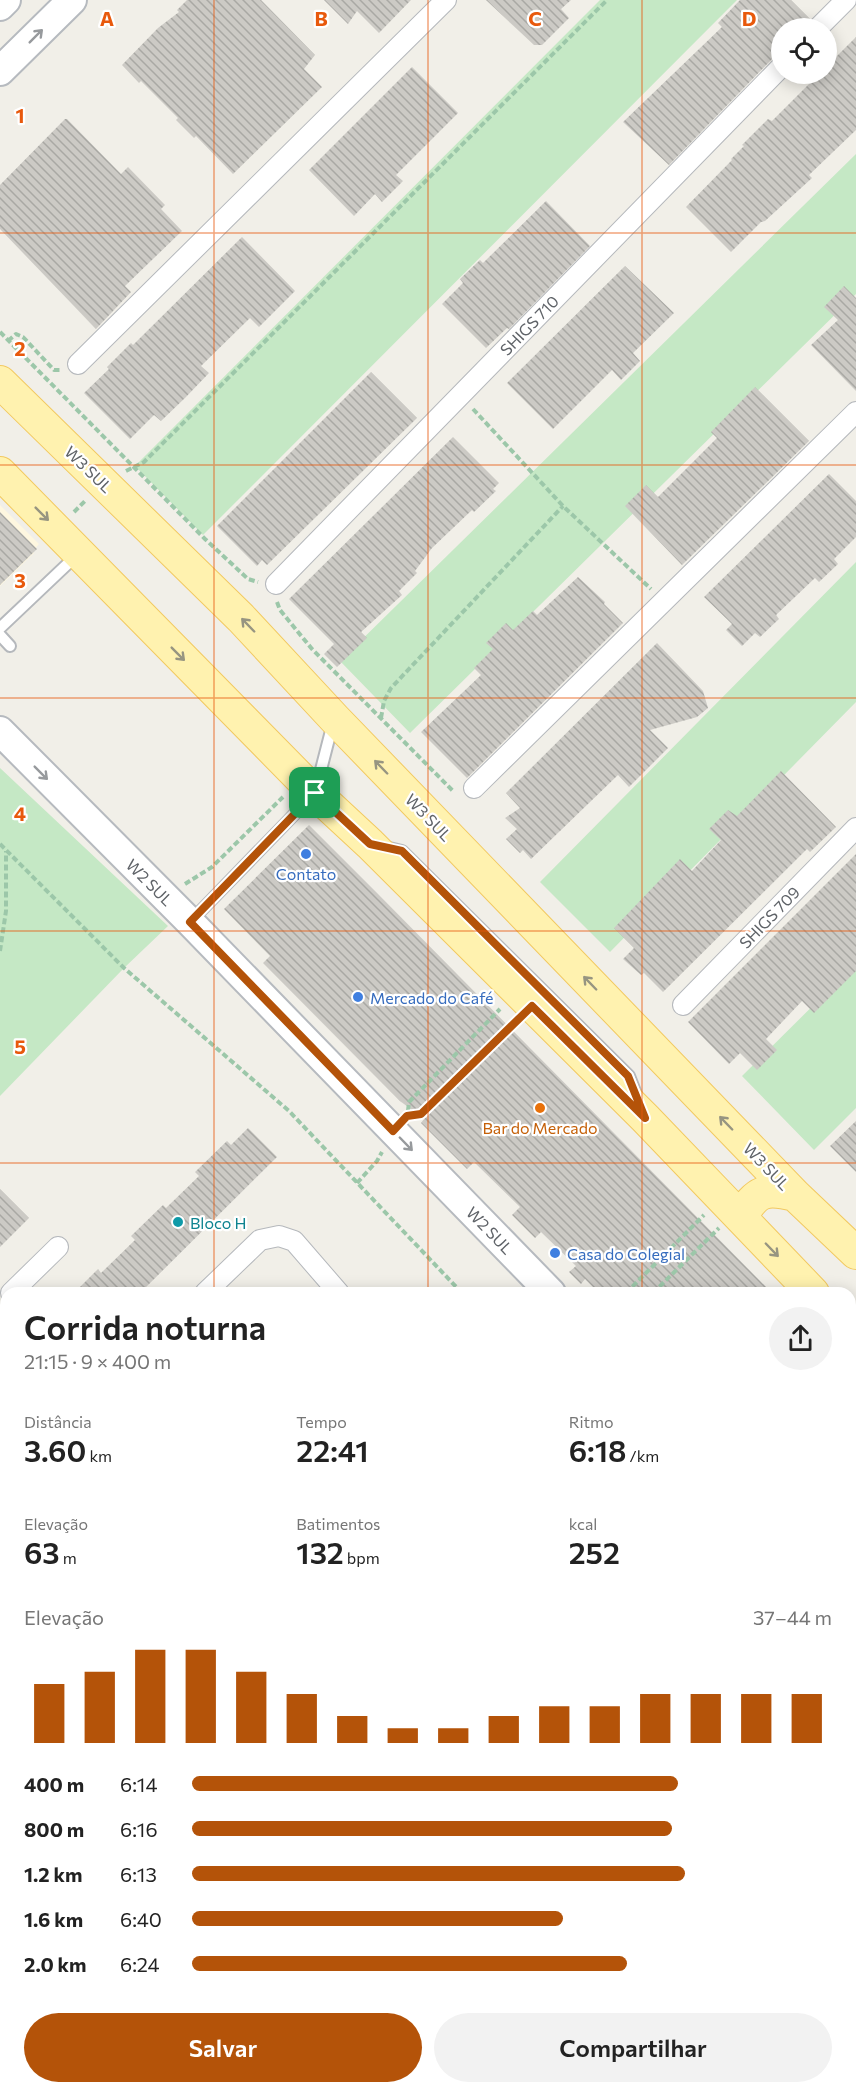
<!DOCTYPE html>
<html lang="pt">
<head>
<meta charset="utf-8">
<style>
  :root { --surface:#fff; --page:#f2f2f2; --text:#222; --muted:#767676; --accent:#b45309 }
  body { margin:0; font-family:Commissioner,sans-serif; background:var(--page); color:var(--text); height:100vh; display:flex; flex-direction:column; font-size:22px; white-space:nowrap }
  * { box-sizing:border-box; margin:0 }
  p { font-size:20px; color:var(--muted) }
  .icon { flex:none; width:33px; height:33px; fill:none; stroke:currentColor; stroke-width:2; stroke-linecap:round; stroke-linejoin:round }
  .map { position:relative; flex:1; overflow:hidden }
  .side { position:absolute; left:0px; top:1287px; width:856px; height:807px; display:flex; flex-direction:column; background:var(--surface); border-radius:18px 18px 0 0; box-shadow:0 3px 15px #0003 }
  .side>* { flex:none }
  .fabs { position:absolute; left:771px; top:18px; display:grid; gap:12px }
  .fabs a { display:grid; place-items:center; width:66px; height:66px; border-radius:50%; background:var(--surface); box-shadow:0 3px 15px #0003; font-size:30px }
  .pin { position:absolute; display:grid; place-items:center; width:51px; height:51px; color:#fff; margin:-26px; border-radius:12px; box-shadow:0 3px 9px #0006 }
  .round { display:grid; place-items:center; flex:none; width:63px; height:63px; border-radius:32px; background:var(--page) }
  .head { display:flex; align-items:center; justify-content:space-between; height:102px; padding:0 24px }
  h1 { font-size:33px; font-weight:600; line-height:45px }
  .figures { display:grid; grid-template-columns:repeat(3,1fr); gap:9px; height:102px; padding:6px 24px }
  .figures div { display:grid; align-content:center }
  .figures b { font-size:30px; font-weight:600 }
  .figures small { font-size:16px; font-weight:400 }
  .figures p { font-size:16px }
  .chart { height:168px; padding:12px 24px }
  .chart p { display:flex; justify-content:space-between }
  .chart svg { width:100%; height:108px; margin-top:6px; stroke:var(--accent); stroke-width:6 }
  .primary-button { display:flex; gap:12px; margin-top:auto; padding:12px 24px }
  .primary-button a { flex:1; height:69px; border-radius:36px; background:var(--accent); color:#fff; font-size:24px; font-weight:600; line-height:69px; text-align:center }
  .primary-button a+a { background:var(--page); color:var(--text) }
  ul { padding:0 24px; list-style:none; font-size:20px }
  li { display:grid; grid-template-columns:96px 72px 1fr; align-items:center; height:45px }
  li i { height:15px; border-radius:8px; background:var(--accent) }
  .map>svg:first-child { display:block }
  .commercial { fill:#fef7e0 }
  .medical { fill:#fce8e6 }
  .green { fill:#c5e8c5 }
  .building { fill:url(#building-back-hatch) }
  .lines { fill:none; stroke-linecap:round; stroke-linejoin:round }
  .lane-casing { stroke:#b5b8bc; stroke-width:14 }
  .street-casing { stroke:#b5b8bc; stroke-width:22 }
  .secondary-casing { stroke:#b6babf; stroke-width:32 }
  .primary-casing { stroke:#f2c960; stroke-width:34 }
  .path { stroke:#9cc7a9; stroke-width:4; stroke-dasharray:6 3; stroke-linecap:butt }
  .lane { stroke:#fff; stroke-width:10 }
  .street { stroke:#fff; stroke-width:20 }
  .secondary { stroke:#fff; stroke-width:28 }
  .primary { stroke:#fff2af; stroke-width:32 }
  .oneway { stroke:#979a9d }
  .oneway2 { stroke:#979581 }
  .route-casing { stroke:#fff; stroke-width:12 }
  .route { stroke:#b45309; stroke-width:8 }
  .grid { fill:none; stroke:#e8590c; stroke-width:1.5; stroke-opacity:0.55 }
  .shop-dot { fill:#3f7fe0; stroke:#fff; stroke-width:2 }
  .food-dot { fill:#e8710a; stroke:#fff; stroke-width:2 }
  .culture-dot { fill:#0f9aa8; stroke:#fff; stroke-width:2 }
  .labels { text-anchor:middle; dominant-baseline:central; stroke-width:4.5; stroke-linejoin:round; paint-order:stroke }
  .street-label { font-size:16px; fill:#5f6368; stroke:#fff }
  .shop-label { font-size:16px; fill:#366cbe; stroke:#fff; text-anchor:start }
  .food-label { font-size:16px; fill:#c56008; stroke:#fff }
  .culture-label { font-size:16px; fill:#0d838f; stroke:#fff; text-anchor:start }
  .grid-label { font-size:20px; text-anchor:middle; font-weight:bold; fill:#e8590c; stroke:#fff; stroke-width:4.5; stroke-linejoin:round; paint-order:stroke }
</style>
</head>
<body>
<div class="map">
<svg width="856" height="2094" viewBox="0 0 856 2094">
  <defs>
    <pattern id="building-back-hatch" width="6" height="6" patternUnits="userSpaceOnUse" patternTransform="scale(1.5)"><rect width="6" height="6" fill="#cccac5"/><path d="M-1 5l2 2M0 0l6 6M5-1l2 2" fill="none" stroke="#a9a8a4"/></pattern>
  </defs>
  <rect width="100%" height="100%" fill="#f1efe8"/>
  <path class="commercial" d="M0 505 39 544 33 551 34 553 0 586Z
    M850 1385 856 1390V1461L851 1466Z
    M850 1644 856 1650V1813L851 1819Z
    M230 2088H580L574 2094H224Z"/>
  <path class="medical" d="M856 1538V1573L851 1567 850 1543Z"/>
  <path class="green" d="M600 0H737L203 535 135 466Z
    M856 154V294L410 733 340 661Z
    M856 562V702L610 952 540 882Z
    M0 768 168 926 124 968 0 1096Z
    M856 963V1108L814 1150 742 1076Z
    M0 1363 6 1369V1440L0 1434Z"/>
  <path class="building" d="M187 0H261L315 55 304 69 322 87 233 174 196 136 194 138 176 120 178 118 141 81 139 83 122 65 158 28 179 12 177 10Z
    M324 0H411L379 33 357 11 348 24Z
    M486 0H571L561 9 569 18 542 45H534Z
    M740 0H791L810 19 806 28H782V54L773 58 669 165 623 122 722 27 718 23Z
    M856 37V130L809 175 812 178 765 221 761 222 731 252 686 207 732 160 731 159 744 146 742 145 768 119 772 121 819 74H826V67Z
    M412 67 458 113 396 175 403 181 382 202 375 194 354 216 309 170Z
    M65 119H67L121 174 128 167 165 205 161 209 182 231 125 286 131 292 96 329 0 229V185Z
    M546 201 590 246 509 329 507 328 486 348 442 304 463 283 460 279 480 260 483 263Z
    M242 237 295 291 259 327 250 318 201 366 209 373 185 398 161 421 154 415 130 439 84 393 109 369 107 367 131 343 133 345Z
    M625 266 674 313 633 353 640 361 621 380 612 370 553 429 507 383Z
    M844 286 856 298V391L811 345 838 320 824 307Z
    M371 372 417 418 267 565 262 560 257 566 217 526Z
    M755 387 809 441 682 565 625 506 646 485 658 497 717 438 711 432Z
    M453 437 499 483 493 489 496 491 474 512 472 510 432 548 415 571 417 573 399 591 402 595 361 632 367 638 337 667 324 654 334 644 289 599Z
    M829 474 856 501V537L834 559 838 564 819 582 815 578 776 615 779 619 760 637 755 633 742 646 726 630 732 624 704 597Z
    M0 512 37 549 0 585Z
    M578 577 605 602 604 604 623 623 467 778 421 732 481 675 474 668 493 649 486 643 506 623 513 630 533 611 537 615Z
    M657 643 703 691 708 708 697 717 650 730 668 748 629 787 618 775 531 859 523 850 520 853 506 839 517 829 505 818 520 808 506 793Z
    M781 771 836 827 810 852 807 849 663 992 644 973 641 975 623 959 634 948 614 928 680 859 692 871 721 840 709 829 728 810 737 816Z
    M309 825 378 894 772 1293H599L585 1279 581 1284 569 1272 576 1266 541 1232 535 1238 512 1215 520 1207 474 1162 467 1169 421 1123 424 1119 400 1101 263 963 270 956 224 909Z
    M856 854V971L814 1013 802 1001 766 1039 777 1050 757 1070 740 1053 729 1064 688 1022Z
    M856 1121V1172L830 1146Z
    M248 1128 277 1157 140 1293H74L98 1269 101 1273 135 1240 131 1236 163 1205 166 1208 199 1176 195 1172 227 1141 231 1145Z
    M0 1189 29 1218 0 1247Z"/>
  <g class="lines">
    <g class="lane-casing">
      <path id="lane" d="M0 628 77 555
        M0 635 10 646
        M385 847 402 851 629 1076 636 1094
        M190 922 315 793 333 723"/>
    </g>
    <g class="street-casing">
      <path id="street" d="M818 28 846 0
        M78 364 446 0
        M276 584 782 66
        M474 788 856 412
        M683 1005 856 828
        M11 1293 58 1247
        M205 1293 260 1240 279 1236 294 1241 339 1293
        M0 1494 6 1492
        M0 1528 6 1535
        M850 2019 856 2013
        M850 2066 856 2061
        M775 2094 781 2088
        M823 2094 829 2088"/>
    </g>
    <g class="secondary-casing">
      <path id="secondary" d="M0 6 6 0
        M0 71 72 0
        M0 731 190 922 551 1293
        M850 1491 856 1486
        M850 1801 856 1797
        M402 2094 409 2088"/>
    </g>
    <g class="primary-casing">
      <path id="primary" d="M0 382 241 618 335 719 795 1195 856 1253
        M0 473 315 793 370 844 645 1118 813 1293
        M741 1217C757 1190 765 1188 795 1195
        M850 1332 856 1338"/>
    </g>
    <path class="path" d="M0 332 205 539 248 579 258 582
      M8 341 16 334 23 337 54 370H60
      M473 409 563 506 651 589
      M126 471 144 462 607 0
      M74 512 86 500
      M277 602 280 610 312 649 453 791
      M381 718 384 701 391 688 563 506
      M0 844 124 968 289 1111 462 1293
      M185 884 212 867 283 797
      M0 951 6 911V851
      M408 1111 409 1102 500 1009
      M412 1116 421 1114 515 1024
      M357 1183 377 1161 382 1152
      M626 1293 704 1215
      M653 1293 719 1228
      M172 2094 178 2088"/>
    <use href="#lane" class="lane"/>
    <use href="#street" class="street"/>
    <use href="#secondary" class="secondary"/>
    <use href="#primary" class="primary"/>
  </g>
  <defs><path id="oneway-shaft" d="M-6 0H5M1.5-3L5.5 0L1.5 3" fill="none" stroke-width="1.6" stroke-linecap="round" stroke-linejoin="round" transform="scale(1.5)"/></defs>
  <g class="oneway">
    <use href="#oneway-shaft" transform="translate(36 36) rotate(-45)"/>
    <use href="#oneway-shaft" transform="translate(41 773) rotate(45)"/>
    <use href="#oneway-shaft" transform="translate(406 1144) rotate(46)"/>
  </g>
  <g class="oneway2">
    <use href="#oneway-shaft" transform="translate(42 514) rotate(45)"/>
    <use href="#oneway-shaft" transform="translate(248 625) rotate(-134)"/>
    <use href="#oneway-shaft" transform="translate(178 654) rotate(45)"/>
    <use href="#oneway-shaft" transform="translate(381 767) rotate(-134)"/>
    <use href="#oneway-shaft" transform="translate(590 983) rotate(-134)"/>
    <use href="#oneway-shaft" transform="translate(726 1123) rotate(-134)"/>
    <use href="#oneway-shaft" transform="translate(772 1250) rotate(46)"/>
  </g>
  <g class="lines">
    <g class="route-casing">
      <path id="route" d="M315 793 370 844 402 851 628 1076 645 1118 532 1006 421 1114 407 1116 393 1131 190 922Z"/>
    </g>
    <use href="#route" class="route"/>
  </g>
  <path class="grid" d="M214 0V1293M428 0V1293M642 0V1293M0 233H856M0 465H856M0 698H856M0 931H856M0 1163H856M0 1396H6M850 1396H856M0 1629H6M850 1629H856M0 1861H6M850 1861H856M214 2088V2094M428 2088V2094M642 2088V2094"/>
  <g class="shop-dot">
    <circle cx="306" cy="854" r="6"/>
    <circle cx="358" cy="997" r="6"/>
    <circle cx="555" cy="1253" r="6"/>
  </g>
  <circle class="food-dot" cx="540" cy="1108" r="6"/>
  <circle class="culture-dot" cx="178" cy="1222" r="6"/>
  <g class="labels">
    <g class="street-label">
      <text transform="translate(529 325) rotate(-46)">SHIGS 710</text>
      <text transform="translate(89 469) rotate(44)">W3 SUL</text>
      <text transform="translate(429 817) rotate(46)">W3 SUL</text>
      <text transform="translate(150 882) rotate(45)">W2 SUL</text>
      <text transform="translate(769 917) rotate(-46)">SHIGS 709</text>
      <text transform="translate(767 1166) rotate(46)">W3 SUL</text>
      <text transform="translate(490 1230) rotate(46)">W2 SUL</text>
    </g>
    <g class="shop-label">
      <text x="306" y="873" text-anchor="middle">Contato</text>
      <text x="370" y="997">Mercado do Café</text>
      <text x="567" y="1253">Casa do Colegial</text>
    </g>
    <g class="food-label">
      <text x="540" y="1127">Bar do Mercado</text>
    </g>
    <g class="culture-label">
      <text x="190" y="1222">Bloco H</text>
    </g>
  </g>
  <g class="grid-label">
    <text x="107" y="26">A</text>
    <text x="321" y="26">B</text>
    <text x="535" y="26">C</text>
    <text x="749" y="26">D</text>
    <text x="20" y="123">1</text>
    <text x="20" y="356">2</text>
    <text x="20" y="588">3</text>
    <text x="20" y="821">4</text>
    <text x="20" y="1054">5</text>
  </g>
</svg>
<div class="fabs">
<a><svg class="icon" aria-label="locate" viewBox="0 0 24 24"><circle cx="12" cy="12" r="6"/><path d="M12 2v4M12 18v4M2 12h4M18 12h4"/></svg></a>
</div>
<div class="pin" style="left:315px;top:793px;background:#1e9e55"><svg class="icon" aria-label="arrive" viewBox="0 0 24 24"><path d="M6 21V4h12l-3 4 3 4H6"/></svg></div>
<section class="side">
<div class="head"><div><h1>Corrida noturna</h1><p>21:15 · 9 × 400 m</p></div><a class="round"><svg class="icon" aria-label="share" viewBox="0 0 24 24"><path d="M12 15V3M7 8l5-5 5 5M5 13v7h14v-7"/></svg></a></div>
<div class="figures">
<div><p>Distância</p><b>3.60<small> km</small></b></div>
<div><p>Tempo</p><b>22:41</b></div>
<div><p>Ritmo</p><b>6:18<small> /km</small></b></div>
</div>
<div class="figures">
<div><p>Elevação</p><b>63<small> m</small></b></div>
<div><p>Batimentos</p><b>132<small> bpm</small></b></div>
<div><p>kcal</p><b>252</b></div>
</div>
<div class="chart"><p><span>Elevação</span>37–44 m</p>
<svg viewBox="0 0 160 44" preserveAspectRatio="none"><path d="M5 44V20M15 44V15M25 44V6M35 44V6M45 44V15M55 44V24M65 44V33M75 44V38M85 44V38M95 44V33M105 44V29M115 44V29M125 44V24M135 44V24M145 44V24M155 44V24"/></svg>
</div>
<ul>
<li><b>400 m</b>6:14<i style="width:76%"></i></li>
<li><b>800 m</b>6:16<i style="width:75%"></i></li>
<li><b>1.2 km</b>6:13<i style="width:77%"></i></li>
<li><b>1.6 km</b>6:40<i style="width:58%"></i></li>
<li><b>2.0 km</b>6:24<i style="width:68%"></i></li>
</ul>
<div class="primary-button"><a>Salvar</a><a>Compartilhar</a></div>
</section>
</div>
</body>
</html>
